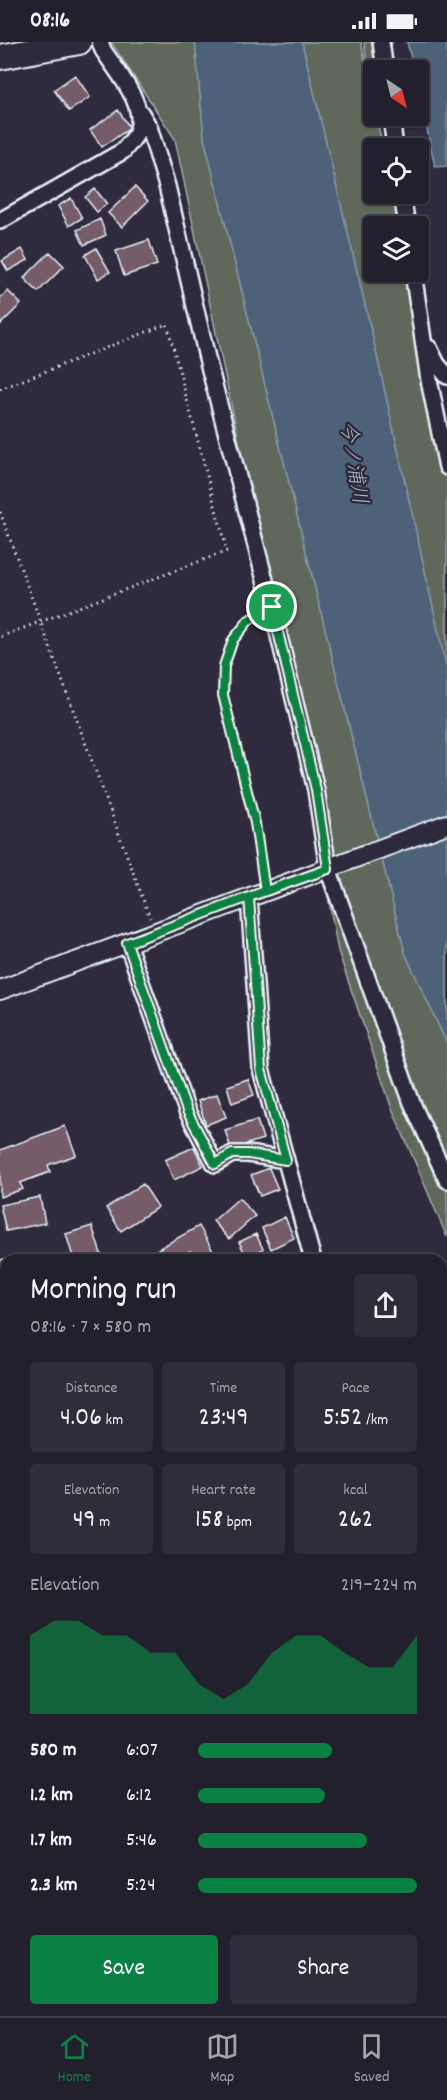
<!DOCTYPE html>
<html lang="en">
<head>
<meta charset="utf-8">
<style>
  :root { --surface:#23202e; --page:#2f2d3a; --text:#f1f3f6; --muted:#a3a3aa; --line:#403e4a; --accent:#0b8043 }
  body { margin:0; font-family:Dekko,"Klee One",sans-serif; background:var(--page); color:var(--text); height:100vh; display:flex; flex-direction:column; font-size:22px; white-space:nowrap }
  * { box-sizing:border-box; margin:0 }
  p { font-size:20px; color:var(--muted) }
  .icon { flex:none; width:33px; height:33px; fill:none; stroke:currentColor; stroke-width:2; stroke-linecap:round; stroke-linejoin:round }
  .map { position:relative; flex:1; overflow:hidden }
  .drawer { position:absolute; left:0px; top:1212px; width:447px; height:762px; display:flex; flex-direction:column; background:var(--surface); border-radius:18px 18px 0 0; box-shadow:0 2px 4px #0004,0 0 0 2px var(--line) }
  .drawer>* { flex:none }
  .needle { width:39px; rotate:145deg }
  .controls { position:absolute; left:363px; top:18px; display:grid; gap:12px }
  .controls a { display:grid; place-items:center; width:66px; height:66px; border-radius:6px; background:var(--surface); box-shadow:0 2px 4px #0004,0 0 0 2px var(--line); font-size:30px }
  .pin { position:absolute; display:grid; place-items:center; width:51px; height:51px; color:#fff; margin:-26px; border:3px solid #fff; border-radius:50%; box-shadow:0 2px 6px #0007 }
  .round { display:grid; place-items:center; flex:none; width:63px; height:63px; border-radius:6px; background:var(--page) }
  .head { display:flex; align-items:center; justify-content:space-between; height:102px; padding:0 30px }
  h1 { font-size:33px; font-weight:600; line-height:45px }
  .stats { display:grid; grid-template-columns:repeat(3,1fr); gap:9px; height:102px; padding:6px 30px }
  .stats div { display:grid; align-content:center; border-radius:6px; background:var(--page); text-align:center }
  .stats b { font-size:26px; font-weight:600 }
  .stats small { font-size:16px; font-weight:400 }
  .stats p { font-size:16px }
  .chart { height:168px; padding:12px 30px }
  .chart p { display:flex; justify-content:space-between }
  .chart svg { width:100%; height:108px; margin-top:6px; fill:var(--accent); opacity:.7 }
  .primary-button { display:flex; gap:12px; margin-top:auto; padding:12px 30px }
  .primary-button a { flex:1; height:69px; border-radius:6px; background:var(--accent); color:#fff; font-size:24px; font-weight:600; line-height:69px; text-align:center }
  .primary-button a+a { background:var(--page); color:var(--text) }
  ul { padding:0 30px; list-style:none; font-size:20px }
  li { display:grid; grid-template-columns:96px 72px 1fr; align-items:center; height:45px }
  li i { height:15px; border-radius:8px; background:var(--accent) }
  .status { display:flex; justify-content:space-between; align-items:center; height:42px; padding:0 30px; background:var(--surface); direction:ltr }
  .status svg { height:16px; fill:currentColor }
  .tabs { display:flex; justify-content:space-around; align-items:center; height:84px; border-top:2px solid var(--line); background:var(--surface); font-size:16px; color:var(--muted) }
  .tabs a { display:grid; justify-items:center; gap:3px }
  .tabs .on { color:var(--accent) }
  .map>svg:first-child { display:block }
  .green { fill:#60685c; stroke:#a4acaa; stroke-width:1.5 }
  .water { fill:#4e6279; stroke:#8c9bac; stroke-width:1.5 }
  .building { fill:#745b67; stroke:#e8f1f8; stroke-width:1.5 }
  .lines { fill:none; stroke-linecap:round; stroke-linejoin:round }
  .minor-casing { stroke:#e8f1f8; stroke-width:20 }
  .tertiary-casing { stroke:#e8f1f8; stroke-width:22 }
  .trunk-casing { stroke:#e8f1f8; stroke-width:28 }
  .path { stroke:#e8f1f8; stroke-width:3; stroke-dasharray:1.5 4.5; stroke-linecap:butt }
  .minor { stroke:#2f2a3d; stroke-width:15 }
  .tertiary { stroke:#2f2a3d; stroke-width:18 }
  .trunk { stroke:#2f2a3d; stroke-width:24 }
  .route-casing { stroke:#fff; stroke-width:12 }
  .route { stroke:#0b8043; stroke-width:8 }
  .labels { text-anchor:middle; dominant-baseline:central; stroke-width:5; stroke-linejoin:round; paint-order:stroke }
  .water-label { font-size:21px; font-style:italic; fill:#aab8c5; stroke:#2f2a3d }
</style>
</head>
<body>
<div class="status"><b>08:16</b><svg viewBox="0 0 49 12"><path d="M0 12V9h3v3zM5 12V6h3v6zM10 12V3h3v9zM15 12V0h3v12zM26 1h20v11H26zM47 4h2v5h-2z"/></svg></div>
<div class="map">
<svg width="447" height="1974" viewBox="0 0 447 1974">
  <rect width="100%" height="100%" fill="#2f2a3d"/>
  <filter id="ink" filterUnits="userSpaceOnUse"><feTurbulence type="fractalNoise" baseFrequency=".0167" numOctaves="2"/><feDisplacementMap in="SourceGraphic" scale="12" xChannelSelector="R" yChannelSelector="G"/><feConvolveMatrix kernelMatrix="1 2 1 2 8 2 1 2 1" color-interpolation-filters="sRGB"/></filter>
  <g filter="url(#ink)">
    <path class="green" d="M111 0H361L371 46 364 0H392L388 28H374V74H376L383 106H374V152H393L400 184H374V230H409L447 406V1195L391 1064 338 909 284 613 175 97Z"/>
    <path class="water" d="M195 0H302L373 296 447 628V1002L405 911 204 96Z
      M407 0H447V124L435 125 419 50 418 28H414Z"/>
    <path class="building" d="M75 33 90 55 69 69 54 48Z
      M118 68 130 86 102 105 90 88Z
      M135 145 148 159 122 185 108 171Z
      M95 147 107 162 97 170 85 155Z
      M71 156 82 176 69 184 58 164Z
      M100 177 106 193 84 203 77 188Z
      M149 198 157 223 124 234 116 209Z
      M96 206 110 230 98 237 85 213Z
      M22 207 28 218 8 229 2 219Z
      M50 210 64 224 38 250 24 236Z
      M8 249 21 262 0 283V256Z
      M248 1037 254 1053 232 1061 227 1044Z
      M217 1052 226 1075 206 1083 198 1059Z
      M257 1078 263 1097 231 1107 225 1088Z
      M65 1084 76 1113 48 1123 50 1130 20 1141 23 1147 0 1155V1108Z
      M194 1105 203 1124 174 1138 165 1118Z
      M269 1126 278 1147 260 1154 251 1133Z
      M143 1142 158 1165 121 1189 106 1166Z
      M40 1155 45 1181 6 1189 0 1163Z
      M239 1156 255 1174 229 1197 213 1179Z
      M285 1175 294 1196 271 1207 262 1186Z
      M92 1184 103 1218H74L66 1192Z
      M199 1184 213 1209 197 1218H195L190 1209 173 1218H164L158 1207Z
      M256 1192 263 1207 247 1215 239 1200Z
      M5 1217 6 1236 0 1238V1218Z
      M0 1389H6V1412L0 1411Z
      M441 1424 447 1435V1456L441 1459Z
      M6 1453V1481L0 1482V1454Z
      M6 1602V1623L2 1624 0 1604Z
      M447 1607V1623L441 1624V1609Z
      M6 1751V1781L3 1782 0 1777V1754Z
      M9 1968H49L31 1974H11Z
      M83 1968H99L101 1974H66Z
      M140 1968H162L155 1974H145Z"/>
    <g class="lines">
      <g class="minor-casing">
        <path id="minor" d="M381 0 385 28
          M140 70 149 85 167 144 208 320 272 565 316 748 328 827 412 1061 447 1138
          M391 74 395 106
          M402 152 407 184
          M0 179 123 109C127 104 132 99 135 94 151 67 117 30 103 8L100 0
          M413 230 429 338 447 425
          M429 306 437 322 447 334
          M249 855 261 1027 313 1218
          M127 901 187 1069 215 1122 232 1112H248L286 1118
          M0 1271 6 1272
          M0 1494H6
          M441 1502 447 1514
          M0 1598 6 1596
          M441 1648 447 1649
          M441 1829 447 1826
          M0 1915 6 1912
          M112 1968 113 1974
          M338 1968 341 1974"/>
      </g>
      <g class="tertiary-casing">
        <path id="tertiary" d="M0 948 447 782"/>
      </g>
      <g class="trunk-casing">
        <path id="trunk" d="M0 15 79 0"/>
      </g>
      <path class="path" d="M0 347 167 282 227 509 0 595
        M0 470 150 876
        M260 572C195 606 234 700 248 753 254 780 259 807 263 835"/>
      <use href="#minor" class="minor"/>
      <use href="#tertiary" class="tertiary"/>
      <use href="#trunk" class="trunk"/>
    </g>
  </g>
  <g class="lines" filter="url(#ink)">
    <g class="route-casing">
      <path id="route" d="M272 565 249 578 233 598 224 624 223 653 255 781 265 849 249 855 127 901 187 1069 215 1122 232 1112H248L286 1118 261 1027 249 855 328 827 316 748 272 565"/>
    </g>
    <use href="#route" class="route"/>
  </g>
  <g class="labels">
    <g class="water-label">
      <text transform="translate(352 421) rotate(81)">今ノ浦川</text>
    </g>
  </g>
</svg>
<div class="controls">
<a><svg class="needle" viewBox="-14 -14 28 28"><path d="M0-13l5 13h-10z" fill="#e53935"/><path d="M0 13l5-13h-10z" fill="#a3a3aa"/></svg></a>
<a><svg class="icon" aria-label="locate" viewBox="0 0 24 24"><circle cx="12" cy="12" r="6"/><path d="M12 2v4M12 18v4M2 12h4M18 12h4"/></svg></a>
<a><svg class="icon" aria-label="layers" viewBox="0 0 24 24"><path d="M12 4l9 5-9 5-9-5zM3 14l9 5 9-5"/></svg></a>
</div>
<div class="pin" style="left:272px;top:565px;background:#1e9e55"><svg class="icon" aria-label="arrive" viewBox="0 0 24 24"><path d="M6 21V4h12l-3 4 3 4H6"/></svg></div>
<section class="drawer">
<div class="head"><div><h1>Morning run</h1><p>08:16 · 7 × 580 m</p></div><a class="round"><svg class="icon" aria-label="share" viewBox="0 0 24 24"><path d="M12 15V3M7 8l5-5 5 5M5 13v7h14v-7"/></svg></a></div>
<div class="stats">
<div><p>Distance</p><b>4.06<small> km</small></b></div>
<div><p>Time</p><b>23:49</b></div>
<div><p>Pace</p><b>5:52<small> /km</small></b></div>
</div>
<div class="stats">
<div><p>Elevation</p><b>49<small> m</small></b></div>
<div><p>Heart rate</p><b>158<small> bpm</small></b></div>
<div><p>kcal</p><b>262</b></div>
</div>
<div class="chart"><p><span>Elevation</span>219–224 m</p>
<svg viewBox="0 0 160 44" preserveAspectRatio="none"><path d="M0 44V12L10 6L20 6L30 12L40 12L50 19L60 19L70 32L80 38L90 32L100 19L110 12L120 12L130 19L140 25L150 25L160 12V44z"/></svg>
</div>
<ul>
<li><b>580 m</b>6:07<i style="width:61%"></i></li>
<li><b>1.2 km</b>6:12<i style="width:58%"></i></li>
<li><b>1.7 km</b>5:46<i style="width:77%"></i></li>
<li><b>2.3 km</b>5:24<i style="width:100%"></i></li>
</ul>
<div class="primary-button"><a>Save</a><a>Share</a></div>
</section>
</div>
<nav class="tabs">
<a class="on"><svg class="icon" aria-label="home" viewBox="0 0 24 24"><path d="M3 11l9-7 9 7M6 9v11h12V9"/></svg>Home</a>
<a><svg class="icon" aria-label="map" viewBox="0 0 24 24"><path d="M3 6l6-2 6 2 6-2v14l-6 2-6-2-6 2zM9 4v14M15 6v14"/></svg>Map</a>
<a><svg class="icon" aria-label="saved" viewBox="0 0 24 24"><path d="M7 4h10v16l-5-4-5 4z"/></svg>Saved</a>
</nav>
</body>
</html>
